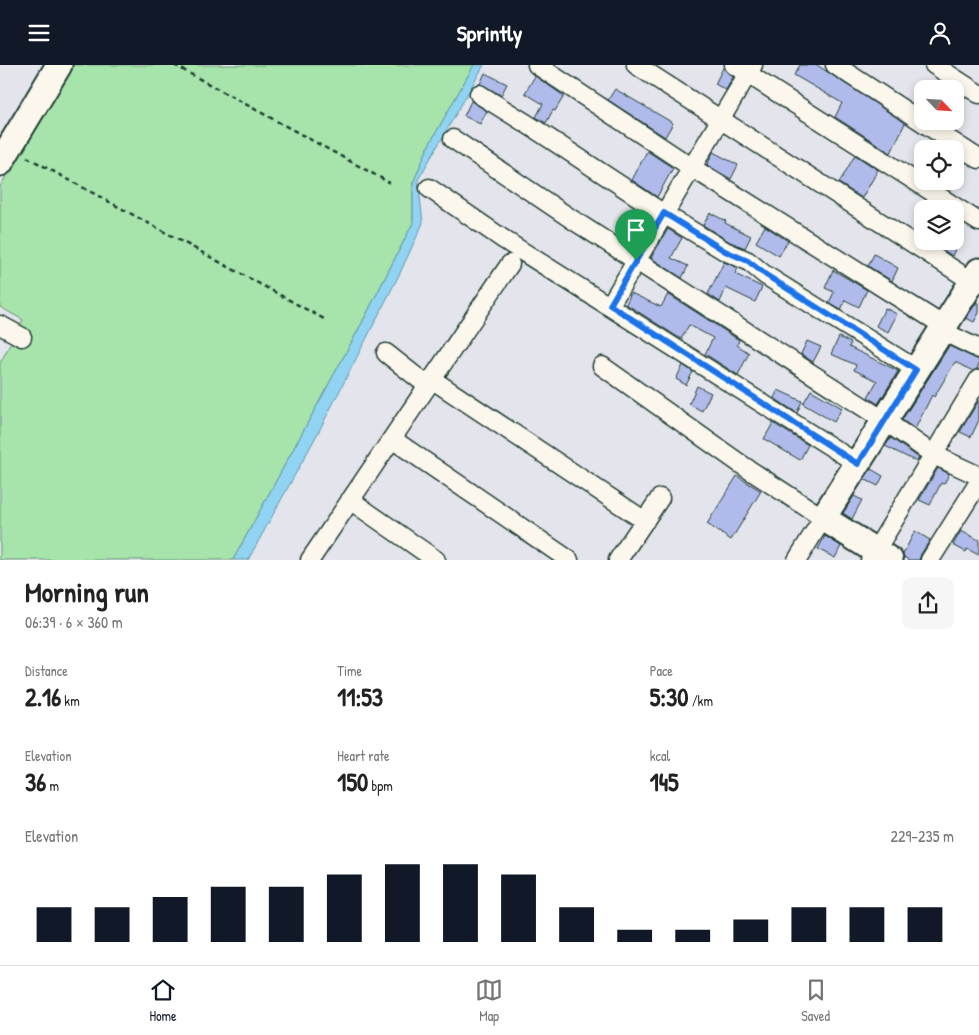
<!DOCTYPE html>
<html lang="en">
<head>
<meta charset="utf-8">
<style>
  :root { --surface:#fff; --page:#f6f6f6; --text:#222; --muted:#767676; --line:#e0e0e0; --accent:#111827 }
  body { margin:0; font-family:"Patrick Hand",sans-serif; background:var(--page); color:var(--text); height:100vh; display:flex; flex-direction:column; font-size:19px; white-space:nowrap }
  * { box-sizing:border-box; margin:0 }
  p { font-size:16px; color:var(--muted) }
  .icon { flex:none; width:28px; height:28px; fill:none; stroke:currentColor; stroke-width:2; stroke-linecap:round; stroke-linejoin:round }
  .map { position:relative; height:495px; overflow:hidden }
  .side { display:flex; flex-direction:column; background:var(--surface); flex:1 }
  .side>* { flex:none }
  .needle { width:32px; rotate:115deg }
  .controls { position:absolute; left:914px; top:15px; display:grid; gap:10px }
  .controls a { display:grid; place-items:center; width:50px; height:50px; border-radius:10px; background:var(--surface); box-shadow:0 2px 8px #0003; font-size:25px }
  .pin { position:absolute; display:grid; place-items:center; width:42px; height:42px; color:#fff; margin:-51px -21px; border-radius:50% 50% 50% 0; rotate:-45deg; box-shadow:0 0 5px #0007 }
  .pin .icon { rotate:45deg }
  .round { display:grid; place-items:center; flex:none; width:52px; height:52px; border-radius:10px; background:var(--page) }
  .overview { display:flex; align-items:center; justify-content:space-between; height:85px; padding:0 25px }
  h1 { font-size:28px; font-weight:700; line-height:38px }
  .stats { display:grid; grid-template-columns:repeat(3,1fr); gap:8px; height:85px; padding:5px 25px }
  .stats div { display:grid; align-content:center }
  .stats b { font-size:25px; font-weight:700 }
  .stats small { font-size:14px; font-weight:400 }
  .stats p { font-size:14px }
  .chart { height:140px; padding:10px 25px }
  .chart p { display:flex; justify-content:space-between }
  .chart svg { width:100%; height:90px; margin-top:5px; stroke:var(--accent); stroke-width:6 }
  header { display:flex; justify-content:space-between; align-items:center; height:65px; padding:0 25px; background:var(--accent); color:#fff; font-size:22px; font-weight:700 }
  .tab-bar { display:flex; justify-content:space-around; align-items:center; height:70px; border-top:1px solid var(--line); background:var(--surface); font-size:14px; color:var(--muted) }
  .tab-bar a { display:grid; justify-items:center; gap:2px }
  .tab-bar .active { color:var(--accent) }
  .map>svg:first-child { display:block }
  .green { fill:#a6e4ab; stroke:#629070 }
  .water { fill:#91d3f3; stroke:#6397a7 }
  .building { fill:#b0bbec; stroke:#1f3d34 }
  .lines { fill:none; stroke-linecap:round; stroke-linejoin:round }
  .street-casing { stroke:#1f3d34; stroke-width:21 }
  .secondary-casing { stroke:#1f3d34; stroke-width:29 }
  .path { stroke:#1f3d34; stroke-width:2.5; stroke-dasharray:5 4; stroke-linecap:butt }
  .street { stroke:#fbf7ec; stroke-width:18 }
  .secondary { stroke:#fbf7ec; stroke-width:25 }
  .route-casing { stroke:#fff; stroke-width:10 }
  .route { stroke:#1a73e8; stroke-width:6 }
</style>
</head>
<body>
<header><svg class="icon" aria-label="menu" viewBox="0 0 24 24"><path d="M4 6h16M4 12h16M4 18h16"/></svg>Sprintly<svg class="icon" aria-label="person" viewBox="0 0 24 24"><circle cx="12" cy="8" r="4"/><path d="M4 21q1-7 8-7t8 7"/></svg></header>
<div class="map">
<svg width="979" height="495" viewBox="0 0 979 495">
  <rect width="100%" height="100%" fill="#e4e5ec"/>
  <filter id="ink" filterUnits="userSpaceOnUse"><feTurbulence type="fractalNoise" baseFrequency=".02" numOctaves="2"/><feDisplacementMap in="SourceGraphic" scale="10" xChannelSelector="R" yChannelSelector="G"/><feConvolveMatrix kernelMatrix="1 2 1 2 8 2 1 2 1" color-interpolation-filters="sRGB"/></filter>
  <g filter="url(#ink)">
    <path class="green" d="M68 0H474L429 80 413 118V158L362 258 233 495H0V298L23 255 0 242V122Z"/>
    <path class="water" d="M474 0H484L418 115 423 158 400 208 318 368 248 495H233L362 258 413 158V118L429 80Z"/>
    <path class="building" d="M800 0H817L905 58 891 88 835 52 842 38 794 10Z
      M723 3 733 12 726 25 715 19Z
      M485 8 507 19 501 30 480 19Z
      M535 11 564 31 555 46 553 45 546 58 536 52 543 39 525 28Z
      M615 24 673 58 665 72 608 35Z
      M471 36 487 46 480 59 464 51Z
      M647 86 673 103 657 132 632 115Z
      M713 87 738 100 731 114 707 100Z
      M855 90 878 105 862 133 839 118Z
      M710 148 726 156 725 158 751 171 745 183 730 177 703 160Z
      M765 161 788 176 779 191 756 177Z
      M668 164 682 173 671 193 688 201 682 213 651 193Z
      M946 177 956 182 952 191 942 184Z
      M874 189 898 203 892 216 868 201Z
      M724 197 738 203 735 209 762 222 755 237 726 223 720 237 708 229Z
      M833 205 867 225 859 242 845 235 841 245 829 238 834 227 825 223Z
      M631 228 661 242 668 229 739 275 737 280 749 288 738 310 705 289 713 273 689 260 681 274 626 239Z
      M977 237 979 238V248L974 257 966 253Z
      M885 243 897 249 888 267 876 261Z
      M839 272 851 278 849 282 898 306 878 339 868 332 877 316 854 305 856 300 831 289Z
      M807 276 821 282 813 297 801 289Z
      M949 281 979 295V299L977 304 973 306 955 297 934 332 932 330 915 364 902 355Z
      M683 300 693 307 686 320 676 314Z
      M697 321 711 328 702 346 689 339Z
      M778 325 802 336 797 348 774 333Z
      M811 325 842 343 834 357 803 339Z
      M979 335V355L971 372 960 367Z
      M773 358 808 380 800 395 764 374Z
      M891 373 919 393 917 397 885 381Z
      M938 403 949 409 944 419 941 418 930 440 919 435Z
      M871 404 883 411 878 421 864 414Z
      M737 411 761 426 731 475 707 459Z
      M854 431 862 435 852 454 843 448Z
      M915 466 930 475 921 489 919 495H909L904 492 903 489Z
      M961 466 979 475V490L967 484 966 487 953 480Z
      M825 471 841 481 835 493 818 484Z"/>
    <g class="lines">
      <g class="street-casing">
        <path id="street" d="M537 0 691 102 944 261
          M636 0 973 217
          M734 0 979 157
          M835 0 979 94
          M934 0 979 29
          M479 29 535 64 664 149 725 186 748 196 765 210 917 305
          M453 74 573 155 885 356 934 390 979 411
          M429 123 506 176 858 399
          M610 240 753 0
          M0 260 22 272
          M942 266 979 284
          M386 288 428 321
          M602 301 742 400 823 453 797 495
          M433 315 645 456
          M392 374 569 495
          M350 435 436 495
          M310 495 510 199
          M618 495 660 433
          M870 495 979 314
          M930 495 979 417"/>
      </g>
      <g class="secondary-casing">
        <path id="secondary" d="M0 98 59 0
          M890 495 823 453 979 206"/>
      </g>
      <path class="path" d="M174 0 390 118
        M27 92 324 254"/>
      <use href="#street" class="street"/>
      <use href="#secondary" class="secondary"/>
    </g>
  </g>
  <g class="lines" filter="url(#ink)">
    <g class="route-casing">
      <path id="route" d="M664 148 725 186 748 196 766 210 916 305 858 399 610 240Z"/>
    </g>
    <use href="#route" class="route"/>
  </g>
</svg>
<div class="controls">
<a><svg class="needle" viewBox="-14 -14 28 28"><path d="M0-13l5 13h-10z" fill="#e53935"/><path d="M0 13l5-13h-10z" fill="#767676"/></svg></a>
<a><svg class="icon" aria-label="locate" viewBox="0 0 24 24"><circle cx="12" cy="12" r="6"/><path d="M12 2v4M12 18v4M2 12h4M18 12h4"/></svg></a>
<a><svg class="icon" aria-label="layers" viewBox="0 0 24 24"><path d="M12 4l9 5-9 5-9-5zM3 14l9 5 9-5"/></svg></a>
</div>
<div class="pin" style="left:636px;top:195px;background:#1e9e55"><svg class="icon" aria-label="arrive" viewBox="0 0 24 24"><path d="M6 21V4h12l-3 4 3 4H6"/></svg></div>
</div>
<section class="side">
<div class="overview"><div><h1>Morning run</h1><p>06:39 · 6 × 360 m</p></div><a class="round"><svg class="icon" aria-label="share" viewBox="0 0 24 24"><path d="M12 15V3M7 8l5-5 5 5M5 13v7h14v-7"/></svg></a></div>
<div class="stats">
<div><p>Distance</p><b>2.16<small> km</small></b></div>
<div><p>Time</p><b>11:53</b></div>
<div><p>Pace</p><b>5:30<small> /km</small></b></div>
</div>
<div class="stats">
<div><p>Elevation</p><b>36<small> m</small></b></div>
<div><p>Heart rate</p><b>150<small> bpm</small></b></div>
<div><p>kcal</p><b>145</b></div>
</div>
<div class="chart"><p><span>Elevation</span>229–235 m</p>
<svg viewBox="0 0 160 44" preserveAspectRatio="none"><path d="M5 44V27M15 44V27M25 44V22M35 44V17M45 44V17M55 44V11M65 44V6M75 44V6M85 44V11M95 44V27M105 44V38M115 44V38M125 44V33M135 44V27M145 44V27M155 44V27"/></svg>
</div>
</section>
<nav class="tab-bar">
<a class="active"><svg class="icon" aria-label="home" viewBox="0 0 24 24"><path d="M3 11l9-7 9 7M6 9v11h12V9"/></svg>Home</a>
<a><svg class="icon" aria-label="map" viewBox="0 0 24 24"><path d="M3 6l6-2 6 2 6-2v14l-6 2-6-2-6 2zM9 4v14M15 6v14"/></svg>Map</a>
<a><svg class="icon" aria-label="saved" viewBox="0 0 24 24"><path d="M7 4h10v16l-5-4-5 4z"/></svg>Saved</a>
</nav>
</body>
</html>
